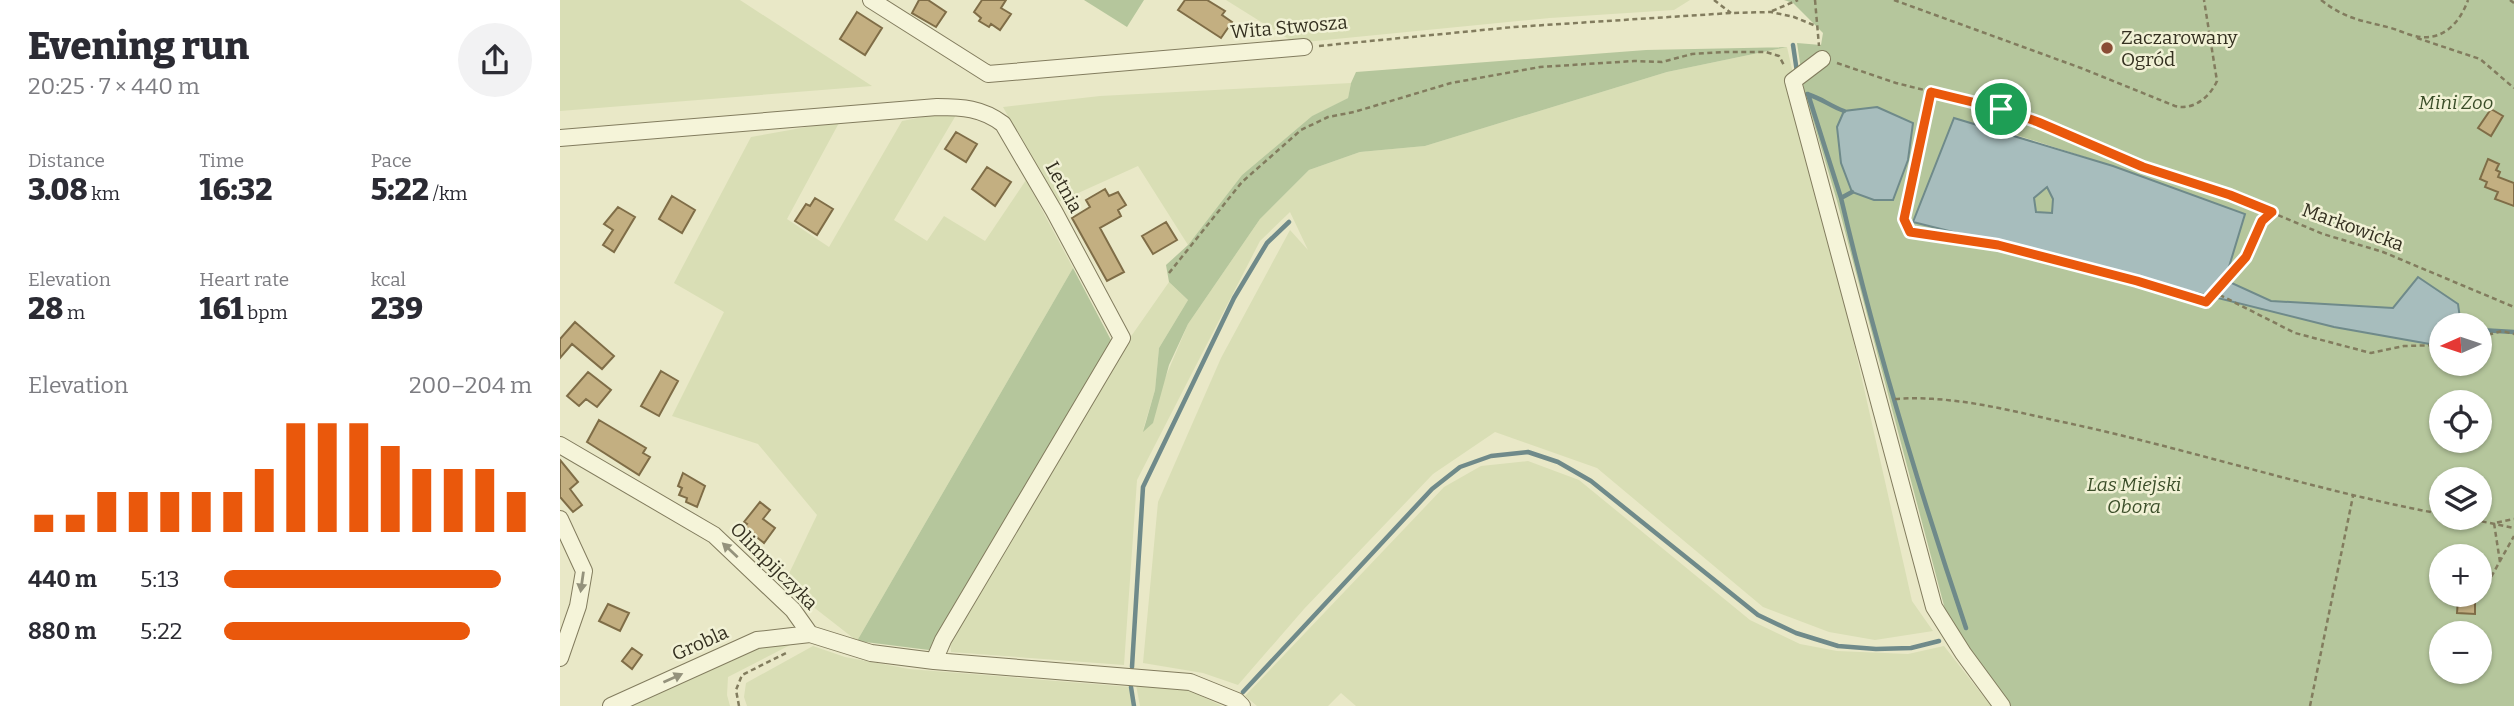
<!DOCTYPE html>
<html lang="en">
<head>
<meta charset="utf-8">
<style>
  :root { --surface:#fff; --page:#f2f2f3; --text:#2b2b33; --muted:#7c7c81; --accent:#ea580c }
  body { margin:0; font-family:Bitter,serif; background:var(--page); color:var(--text); height:100vh; display:flex; flex-direction:column; font-size:26px; white-space:nowrap }
  * { box-sizing:border-box; margin:0 }
  p { font-size:23px; color:var(--muted) }
  .icon { flex:none; width:38px; height:38px; fill:none; stroke:currentColor; stroke-width:2; stroke-linecap:round; stroke-linejoin:round }
  .map { position:relative; flex:1; overflow:hidden }
  .drawer { display:flex; flex-direction:column; background:var(--surface); width:560px }
  .drawer>* { flex:none }
  .needle { width:46px; rotate:267deg }
  .controls { position:absolute; left:1869px; top:313px; display:grid; gap:14px }
  .controls a { display:grid; place-items:center; width:63px; height:63px; border-radius:50%; background:var(--surface); box-shadow:0 2px 5px #0004; font-size:35px }
  .pin { position:absolute; display:grid; place-items:center; width:60px; height:60px; color:#fff; margin:-30px; border:4px solid #fff; border-radius:50%; box-shadow:0 2px 7px #0007 }
  .round { display:grid; place-items:center; flex:none; width:74px; height:74px; border-radius:37px; background:var(--page) }
  .summary { display:flex; align-items:center; justify-content:space-between; height:119px; padding:0 28px }
  h1 { font-size:38px; font-weight:800; line-height:52px }
  .figures { display:grid; grid-template-columns:repeat(3,1fr); gap:10px; height:119px; padding:7px 28px }
  .figures div { display:grid; align-content:center }
  .figures b { font-size:30px; font-weight:800 }
  .figures small { font-size:19px; font-weight:400 }
  .figures p { font-size:19px }
  .chart { height:196px; padding:14px 28px }
  .chart p { display:flex; justify-content:space-between }
  .chart svg { width:100%; height:126px; margin-top:7px; stroke:var(--accent); stroke-width:6 }
  ul { padding:0 28px; list-style:none; font-size:23px }
  li { display:grid; grid-template-columns:112px 84px 1fr; align-items:center; height:52px }
  li i { height:18px; border-radius:9px; background:var(--accent) }
  main { display:flex; flex:1; min-height:0 }
  .map>svg:first-child { display:block }
  .farmland { fill:#d9deb5 }
  .green { fill:#b5c69c; fill-rule:evenodd }
  .water { fill:#a7bdbd; stroke:#6f8a8a; stroke-width:2; fill-rule:evenodd }
  .lines { fill:none; stroke-linecap:round; stroke-linejoin:round }
  .stream { stroke:#6f8a8a; stroke-width:4.5 }
  .building { fill:#c3af81; stroke:#7f6d47; stroke-width:2 }
  .minor-casing { stroke:#827c5e; stroke-width:18 }
  .path { stroke:#827c5e; stroke-width:2.5; stroke-dasharray:5 3.5; stroke-linecap:butt }
  .minor { stroke:#f5f4d9; stroke-width:16 }
  .path-bridge { stroke:#827c5e; stroke-width:2.5; stroke-dasharray:5 3.5; stroke-linecap:butt }
  .oneway { fill:#94927c }
  .route-casing { stroke:#fff; stroke-width:14 }
  .route { stroke:#ea580c; stroke-width:9 }
  .poi-dot { fill:#8a4d35; stroke:#f1f1d5; stroke-width:2.5 }
  .labels { text-anchor:middle; dominant-baseline:central; stroke-width:5; stroke-linejoin:round; paint-order:stroke }
  .street-label { font-size:19px; fill:#343020; stroke:#f1f1d5 }
  .poi-label { font-size:19px; fill:#343020; stroke:#f1f1d5; text-anchor:start }
  .park-label { font-size:19px; font-style:italic; fill:#3b4e29; stroke:#f1f1d5 }
</style>
</head>
<body>
<main>
<section class="drawer">
<div class="summary"><div><h1>Evening run</h1><p>20:25 · 7 × 440 m</p></div><a class="round"><svg class="icon" aria-label="share" viewBox="0 0 24 24"><path d="M12 15V3M7 8l5-5 5 5M5 13v7h14v-7"/></svg></a></div>
<div class="figures">
<div><p>Distance</p><b>3.08<small> km</small></b></div>
<div><p>Time</p><b>16:32</b></div>
<div><p>Pace</p><b>5:22<small> /km</small></b></div>
</div>
<div class="figures">
<div><p>Elevation</p><b>28<small> m</small></b></div>
<div><p>Heart rate</p><b>161<small> bpm</small></b></div>
<div><p>kcal</p><b>239</b></div>
</div>
<div class="chart"><p><span>Elevation</span>200–204 m</p>
<svg viewBox="0 0 160 44" preserveAspectRatio="none"><path d="M5 44V38M15 44V38M25 44V30M35 44V30M45 44V30M55 44V30M65 44V30M75 44V22M85 44V6M95 44V6M105 44V6M115 44V14M125 44V22M135 44V22M145 44V22M155 44V30"/></svg>
</div>
<ul>
<li><b>440 m</b>5:13<i style="width:90%"></i></li>
<li><b>880 m</b>5:22<i style="width:80%"></i></li>
</ul>
</section>
<div class="map">
<svg width="1954" height="706" viewBox="0 0 1954 706">
  <rect width="100%" height="100%" fill="#e9e8c7"/>
  <path class="farmland" d="M0 0H180L312 86 0 111Z
    M666 0H1130L1114 10 990 18 735 43Z
    M1227 47 1352 601 1373 631 1315 640 1269 632 1203 607 1037 468 935 432 873 474 744 609 678 685 643 673 583 663 598 502 661 358 730 230 748 250 730 212 700 241 577 480 564 665 391 652 390 642 494 469 565 345 609 282 628 300 599 348 595 390 583 430 628 324 700 219 749 170 800 152 865 146 1107 72Z
    M791 83 788 98 752 116 682 175 628 245 578 166 496 203 443 107 540 96Z
    M399 110 334 220 367 241 384 216 425 241 466 180 513 268 297 641 224 584 257 515 198 444 112 416 164 312 114 283 191 137 280 121 227 219 269 247 342 121Z
    M968 461 1019 480 1190 620 1240 644 1277 651 1348 654 1384 646 1431 706H796L781 693 768 706H697L685 696 884 487 921 466Z
    M232 644 168 677 167 695 170 706H70L199 646Z
    M253 646 285 657 349 669 571 687 573 706H187L184 697 186 683Z
    M576 685 622 687 662 706H580Z"/>
  <path class="green" d="M524 0H584L567 27Z
    M1224 0H1954V706H1443L1396 651 1277 201 1244 90 1237 43 1261 45 1263 33 1233 3ZM1447 132 1553 166 1685 214 1665 281 1711 301 1833 308 1898 304 1901 325 1920 326V364H1881V346L1774 327 1353 221ZM1881 402H1920V441H1881ZM1881 480H1920V518H1881ZM1881 556H1920V595H1881ZM1881 634H1920V672H1881Z
    M1227 47 1107 72 865 146 800 152 749 170 700 219 628 324 609 365 593 423 583 432 595 390 599 348 628 300 609 282 606 265 628 245 682 175 752 116 788 98 791 83 796 72 1086 50Z
    M1487 186 1493 199 1492 214 1475 212 1474 198Z
    M513 268 552 342 369 650 297 641Z"/>
  <path class="water" d="M1317 107 1353 123 1348 160 1333 200H1314L1292 192 1281 163 1277 127 1284 111Z
    M1394 118 1553 166 1685 214 1665 280 1711 301 1833 308 1858 277 1898 304 1901 325 1881 326V346L1774 327 1353 222ZM1487 187 1493 199 1492 213 1476 212 1474 198Z"/>
  <g class="lines">
    <path class="stream" d="M1233 45 1237 72
      M1247 94C1261 98 1270 106 1284 111
      M1248 94 1281 198
      M1292 192 1281 198C1315 343 1358 486 1406 628
      M1920 330 1954 332
      M572 667 583 487 674 298 707 243 729 222
      M571 687 574 706
      M683 692 872 489 900 467 931 456 968 452 998 462 1031 481 1198 615 1236 633 1278 646 1316 649 1351 648 1379 641"/>
  </g>
  <path class="building" d="M359 0H368L386 12 376 27 352 13Z
    M422 0H446L441 8 451 14 440 30 431 24 429 27 419 21 421 18 414 12Z
    M625 0H647L665 11 662 15 672 22 661 38 618 10Z
    M297 12 322 28 305 55 280 39Z
    M1931 109 1943 116 1931 136 1918 128Z
    M396 132 417 144 406 162 385 149Z
    M1928 159 1939 164 1936 170 1940 172 1938 177 1954 183V206L1935 199 1938 192 1925 187 1927 182 1920 179Z
    M427 167 451 182 435 206 412 189Z
    M545 189 549 196 558 192 566 205 558 210 561 216 540 228 564 272 547 281 512 218 530 207 526 200Z
    M112 196 135 210 122 233 99 219Z
    M255 198 273 209 257 235 235 221 246 204 250 206Z
    M58 207 75 217 54 252 43 245 53 230 44 224Z
    M606 222 617 240 593 254 582 236Z
    M15 322 54 356 42 369 12 344 0 358V339Z
    M101 371 118 381 99 416 81 406Z
    M28 372 51 390 37 407 26 399 19 406 7 396Z
    M39 420 86 448 83 453 90 457 79 475 27 442Z
    M0 460 18 482 10 489 22 505 13 512 0 497Z
    M123 473 145 486 137 507 126 502 127 498 119 495 122 488 118 486Z
    M200 502 210 510 203 519 215 528 204 543 184 527 187 524 184 522Z
    M1898 599H1915V614L1897 613Z
    M48 604 69 613 60 631 39 621Z
    M72 648 82 655 72 669 62 661Z"/>
  <g class="lines">
    <g class="minor-casing">
      <path id="minor" d="M311 0 428 74 744 47
        M1262 59 1233 81 1374 607 1403 653 1442 706
        M0 138 377 107C402 107 422 108 443 124L494 211 562 338 383 640 374 661
        M0 445 154 535 233 610 250 634 311 653 374 661 630 682 677 701 682 706
        M0 519 24 571 18 606 0 658
        M51 706 197 640 250 634"/>
    </g>
    <path class="path" d="M1154 0 1171 13
      M1255 0 1259 46
      M1334 0 1521 68 1615 106C1633 111 1650 97 1657 81L1644 0
      M1761 0C1787 20 1801 20 1831 28 1838 30 1844 33 1851 35 1880 44 1899 25 1908 0
      M1950 0 1954 3
      M1212 11 1238 0
      M1857 38 1920 59 1954 88
      M759 46 954 27 1171 13 1211 12 1234 17 1256 26
      M1277 63 1336 83 1441 109 1494 128 1583 167 1670 195 1763 234 1823 252 1954 307
      M1371 92 1344 219 1350 232 1438 245 1577 281 1646 302 1650 299
      M609 273 682 182 741 130 768 117 794 112 891 83 980 67 1074 61 1102 62 1132 54 1166 52H1206L1219 56 1225 67
      M1670 276 1686 257 1702 221 1712 212
      M1652 291 1735 333 1811 353 1844 346 1881 345
      M1920 337 1942 331 1954 334
      M1335 399C1390 395 1444 409 1498 421 1627 448 1752 490 1881 514
      M1905 518 1954 528
      M1940 562 1934 523 1954 519
      M1920 588 1926 586 1954 536
      M179 706 176 690 182 675 228 652
      M1750 706 1793 496"/>
    <use href="#minor" class="minor"/>
    <path class="path-bridge" d="M1650 299 1670 276"/>
  </g>
  <defs><path id="oneway-solid" d="M-6-.8H1V-3.2L6.5 0L1 3.2V.8H-6Z" transform="scale(1.75)"/></defs>
  <g class="oneway">
    <use href="#oneway-solid" transform="translate(170 550) rotate(-137)"/>
    <use href="#oneway-solid" transform="translate(22 582) rotate(98)"/>
    <use href="#oneway-solid" transform="translate(113 678) rotate(-24)"/>
  </g>
  <g class="lines">
    <g class="route-casing">
      <path id="route" d="M1371 92 1441 109 1478 122 1583 167 1670 195 1712 212 1702 221 1686 257 1646 302 1577 281 1438 245 1350 232 1344 219Z"/>
    </g>
    <use href="#route" class="route"/>
  </g>
  <circle class="poi-dot" cx="1547" cy="48" r="7"/>
  <g class="labels">
    <g class="street-label">
      <text transform="translate(729 27) rotate(-5)">Wita Stwosza</text>
      <text transform="translate(504 187) rotate(61)">Letnia</text>
      <text transform="translate(1793 227) rotate(20)">Markowicka</text>
      <text transform="translate(214 566) rotate(45)">Olimpijczyka</text>
      <text transform="translate(140 643) rotate(-24)">Grobla</text>
    </g>
    <g class="poi-label">
      <text x="1561" y="37">Zaczarowany<tspan x="1561" dy="22">Ogród</tspan></text>
    </g>
    <g class="park-label">
      <text x="1896" y="102">Mini Zoo</text>
      <text x="1574" y="484">Las Miejski<tspan x="1574" dy="22">Obora</tspan></text>
    </g>
  </g>
</svg>
<div class="controls">
<a><svg class="needle" viewBox="-14 -14 28 28"><path d="M0-13l5 13h-10z" fill="#e53935"/><path d="M0 13l5-13h-10z" fill="#7c7c81"/></svg></a>
<a><svg class="icon" aria-label="locate" viewBox="0 0 24 24"><circle cx="12" cy="12" r="6"/><path d="M12 2v4M12 18v4M2 12h4M18 12h4"/></svg></a>
<a><svg class="icon" aria-label="layers" viewBox="0 0 24 24"><path d="M12 4l9 5-9 5-9-5zM3 14l9 5 9-5"/></svg></a>
<a>+</a>
<a>−</a>
</div>
<div class="pin" style="left:1441px;top:109px;background:#1e9e55"><svg class="icon" aria-label="arrive" viewBox="0 0 24 24"><path d="M6 21V4h12l-3 4 3 4H6"/></svg></div>
</div>
</main>
</body>
</html>
